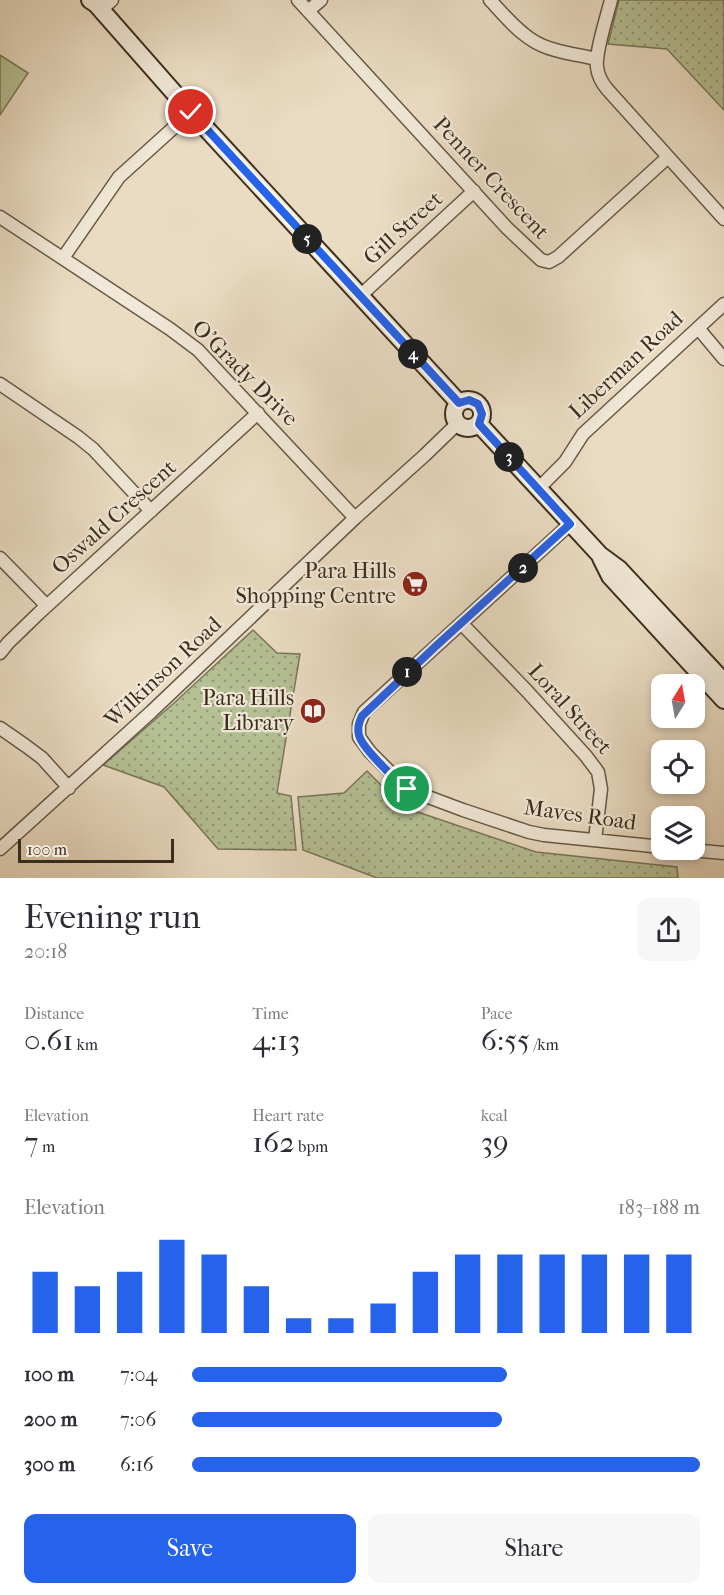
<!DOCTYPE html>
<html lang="en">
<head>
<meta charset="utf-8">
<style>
  :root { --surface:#fff; --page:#f7f7f7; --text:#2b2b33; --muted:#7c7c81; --accent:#2563eb }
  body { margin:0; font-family:"IM FELL French Canon",serif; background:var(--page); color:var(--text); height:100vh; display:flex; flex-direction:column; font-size:22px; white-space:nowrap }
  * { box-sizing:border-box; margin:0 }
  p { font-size:20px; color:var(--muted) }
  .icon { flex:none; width:33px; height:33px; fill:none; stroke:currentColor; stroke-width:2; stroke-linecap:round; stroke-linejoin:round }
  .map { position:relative; height:878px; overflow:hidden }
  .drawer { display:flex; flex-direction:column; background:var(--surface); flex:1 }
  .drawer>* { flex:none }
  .needle { width:39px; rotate:11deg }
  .controls { position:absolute; left:651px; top:674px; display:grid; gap:12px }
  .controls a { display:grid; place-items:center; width:54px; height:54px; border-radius:12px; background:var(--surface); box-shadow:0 3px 9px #0003; font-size:30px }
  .scale { position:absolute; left:18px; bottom:15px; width:156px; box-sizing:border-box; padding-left:6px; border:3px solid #3b2e1d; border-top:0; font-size:16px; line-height:21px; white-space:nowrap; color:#3b2e1d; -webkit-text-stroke:4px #f1e8d8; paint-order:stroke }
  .pin { position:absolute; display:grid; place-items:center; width:51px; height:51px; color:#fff; margin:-26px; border:3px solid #fff; border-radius:50%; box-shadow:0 2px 6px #0007 }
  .km { position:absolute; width:30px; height:30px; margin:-15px; border-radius:50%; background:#222; color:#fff; font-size:16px; line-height:30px; text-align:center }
  .round { display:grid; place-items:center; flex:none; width:63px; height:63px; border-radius:12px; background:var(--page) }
  .overview { display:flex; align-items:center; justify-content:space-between; height:102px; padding:0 24px }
  h1 { font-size:33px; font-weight:600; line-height:45px }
  .figures { display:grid; grid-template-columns:repeat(3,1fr); gap:9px; height:102px; padding:6px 24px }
  .figures div { display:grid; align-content:center }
  .figures b { font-size:30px; font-weight:600 }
  .figures small { font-size:16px; font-weight:400 }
  .figures p { font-size:16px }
  .chart { height:168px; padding:12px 24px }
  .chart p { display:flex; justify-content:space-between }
  .chart svg { width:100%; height:108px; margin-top:6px; stroke:var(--accent); stroke-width:6 }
  .action { display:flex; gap:12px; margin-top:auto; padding:12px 24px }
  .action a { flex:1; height:69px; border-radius:12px; background:var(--accent); color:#fff; font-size:24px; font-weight:600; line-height:69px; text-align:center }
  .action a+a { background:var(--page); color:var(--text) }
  ul { padding:0 24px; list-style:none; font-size:20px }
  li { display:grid; grid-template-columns:96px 72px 1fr; align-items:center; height:45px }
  li i { height:15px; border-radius:8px; background:var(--accent) }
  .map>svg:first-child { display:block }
  .grass { fill:url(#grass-dots); stroke:#787759; stroke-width:1.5 }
  .pitch { fill:#b5c095; stroke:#787759; stroke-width:1.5 }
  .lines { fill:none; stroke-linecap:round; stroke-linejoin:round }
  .minor-casing { stroke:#675a46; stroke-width:15 }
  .secondary-casing { stroke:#3b2e1d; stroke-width:20 }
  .minor { stroke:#f1e8d8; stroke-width:12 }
  .secondary { stroke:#f1e8d8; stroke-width:16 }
  .route-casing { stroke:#fff; stroke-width:12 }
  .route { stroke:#2563eb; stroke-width:8 }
  .labels { text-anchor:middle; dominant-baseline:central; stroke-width:4.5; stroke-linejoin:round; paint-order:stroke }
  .street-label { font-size:22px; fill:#3b2e1d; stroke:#f1e8d8 }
  .poi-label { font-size:22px; fill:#3b2e1d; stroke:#f1e8d8; text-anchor:end }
</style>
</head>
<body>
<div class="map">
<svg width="724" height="878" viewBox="0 0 724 878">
  <defs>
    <pattern id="grass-dots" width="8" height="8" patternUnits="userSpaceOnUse" patternTransform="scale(1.5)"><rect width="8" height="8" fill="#b5c095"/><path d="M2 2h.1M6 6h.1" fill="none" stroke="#949c79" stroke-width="1.8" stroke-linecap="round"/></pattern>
  </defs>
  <rect width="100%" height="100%" fill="#eadcc3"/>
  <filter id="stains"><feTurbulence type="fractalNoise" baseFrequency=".00333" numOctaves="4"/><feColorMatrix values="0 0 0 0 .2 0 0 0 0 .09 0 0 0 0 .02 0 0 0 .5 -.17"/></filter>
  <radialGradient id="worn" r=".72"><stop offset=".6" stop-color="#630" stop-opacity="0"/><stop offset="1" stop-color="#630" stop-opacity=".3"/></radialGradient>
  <path class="grass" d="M619 0H724V110L667 49 608 44Z
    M253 630 277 653 300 654 277 793 291 796 296 850 218 849 164 787 103 765 173 704Z
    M367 771 403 807 536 852 677 867 678 878H377L303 850 298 797 344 793Z"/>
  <path class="pitch" d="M0 55 28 73 0 115Z"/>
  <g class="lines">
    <g class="minor-casing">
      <path id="minor" d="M298 0 507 228 541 260 549 262 558 257 668 157
        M490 0C503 14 516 30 532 40 550 52 576 54 596 59
        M611 0C607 16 595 53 597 67 598 76 602 83 607 89L724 219
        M101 10 112 0
        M308 11 321 0
        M0 217 170 329 198 350 355 518
        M63 258 119 177 191 112
        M360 296 474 191
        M698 328 724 359
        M0 384 78 437 93 449 151 511
        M538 489 565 462 583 434 724 304
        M570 524 364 712 359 724V737L370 752 407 789 463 810 529 832 544 835 662 847
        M0 558 47 606
        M462 624 526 690 586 756 598 772 601 789 595 840
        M0 653 8 643 39 613 258 413
        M0 728 26 746 42 758 69 788
        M0 849 151 712 355 518 425 455 457 424
        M680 849 724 853"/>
    </g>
    <g class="secondary-casing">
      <path id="secondary" d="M90 0 96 4 191 112 459 403
        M454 414a14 14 0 1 1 28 0a14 14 0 1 1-28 0Z
        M479 424 600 555 619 569 724 682
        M601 558 610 576 724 700"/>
    </g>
    <use href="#minor" class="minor"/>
    <use href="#secondary" class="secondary"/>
  </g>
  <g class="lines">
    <g class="route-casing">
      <path id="route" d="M191 112 459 403 469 400 478 404 482 414 479 424 570 524 436 646 362 716C359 722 357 728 359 735 361 747 396 780 407 789"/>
    </g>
    <use href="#route" class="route"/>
  </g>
  <defs>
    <g id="supermarket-disc" transform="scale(1.35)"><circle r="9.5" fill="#8f2418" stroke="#f1e8d8"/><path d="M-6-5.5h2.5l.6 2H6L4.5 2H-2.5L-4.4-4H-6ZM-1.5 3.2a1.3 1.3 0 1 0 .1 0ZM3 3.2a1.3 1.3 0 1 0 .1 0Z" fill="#fff"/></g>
    <g id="library-disc" transform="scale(1.35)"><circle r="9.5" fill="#8f2418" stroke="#f1e8d8"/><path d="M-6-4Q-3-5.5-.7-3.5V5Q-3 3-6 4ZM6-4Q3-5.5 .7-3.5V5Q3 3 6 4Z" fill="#fff"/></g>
  </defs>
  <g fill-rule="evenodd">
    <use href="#supermarket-disc" x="415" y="584"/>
    <use href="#library-disc" x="313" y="711"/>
  </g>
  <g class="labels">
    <g class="street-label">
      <text transform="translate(491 178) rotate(47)">Penner Crescent</text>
      <text transform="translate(403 228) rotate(-42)">Gill Street</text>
      <text transform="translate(626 365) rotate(-43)">Liberman Road</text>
      <text transform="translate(245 373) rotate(45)">O'Grady Drive</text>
      <text transform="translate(114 517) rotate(-42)">Oswald Crescent</text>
      <text transform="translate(163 672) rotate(-43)">Wilkinson Road</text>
      <text transform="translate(570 709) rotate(48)">Loral Street</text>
      <text transform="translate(580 815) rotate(8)">Maves Road</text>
    </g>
    <g class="poi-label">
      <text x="396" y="571">Para Hills<tspan x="396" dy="25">Shopping Centre</tspan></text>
      <text x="294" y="698">Para Hills<tspan x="294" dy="25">Library</tspan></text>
    </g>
  </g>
  <rect width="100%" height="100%" filter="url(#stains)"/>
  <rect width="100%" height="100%" fill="url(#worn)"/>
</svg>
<div class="controls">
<a><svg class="needle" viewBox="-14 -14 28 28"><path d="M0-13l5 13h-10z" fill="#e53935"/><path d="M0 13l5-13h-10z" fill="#7c7c81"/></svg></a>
<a><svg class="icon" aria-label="locate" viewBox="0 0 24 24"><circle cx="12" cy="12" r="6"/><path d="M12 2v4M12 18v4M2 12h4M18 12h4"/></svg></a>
<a><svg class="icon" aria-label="layers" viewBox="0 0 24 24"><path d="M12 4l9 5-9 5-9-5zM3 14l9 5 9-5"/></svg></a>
</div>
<div class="scale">100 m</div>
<div class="pin" style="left:407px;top:789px;background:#1e9e55"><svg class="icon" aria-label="arrive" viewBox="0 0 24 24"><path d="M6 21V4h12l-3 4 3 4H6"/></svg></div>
<div class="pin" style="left:191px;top:112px;background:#d93025"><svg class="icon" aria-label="check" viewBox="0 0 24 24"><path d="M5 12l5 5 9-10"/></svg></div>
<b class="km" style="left:407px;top:672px">1</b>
<b class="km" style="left:523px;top:568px">2</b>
<b class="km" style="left:509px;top:457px">3</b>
<b class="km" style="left:413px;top:354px">4</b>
<b class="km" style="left:307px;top:239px">5</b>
</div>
<section class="drawer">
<div class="overview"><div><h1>Evening run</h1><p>20:18</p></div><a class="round"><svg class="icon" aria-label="share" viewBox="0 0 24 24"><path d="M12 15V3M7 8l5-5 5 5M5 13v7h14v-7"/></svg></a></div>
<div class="figures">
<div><p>Distance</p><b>0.61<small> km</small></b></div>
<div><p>Time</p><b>4:13</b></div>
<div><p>Pace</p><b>6:55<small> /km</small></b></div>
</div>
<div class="figures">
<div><p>Elevation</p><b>7<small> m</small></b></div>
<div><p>Heart rate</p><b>162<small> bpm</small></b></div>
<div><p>kcal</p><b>39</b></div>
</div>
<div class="chart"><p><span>Elevation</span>183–188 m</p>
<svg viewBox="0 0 160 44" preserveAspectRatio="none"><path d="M5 44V19M15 44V25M25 44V19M35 44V6M45 44V12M55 44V25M65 44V38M75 44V38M85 44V32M95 44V19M105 44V12M115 44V12M125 44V12M135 44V12M145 44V12M155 44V12"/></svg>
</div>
<ul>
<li><b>100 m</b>7:04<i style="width:62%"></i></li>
<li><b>200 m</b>7:06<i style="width:61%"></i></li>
<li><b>300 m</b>6:16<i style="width:100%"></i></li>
</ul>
<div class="action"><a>Save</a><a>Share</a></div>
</section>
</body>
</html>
